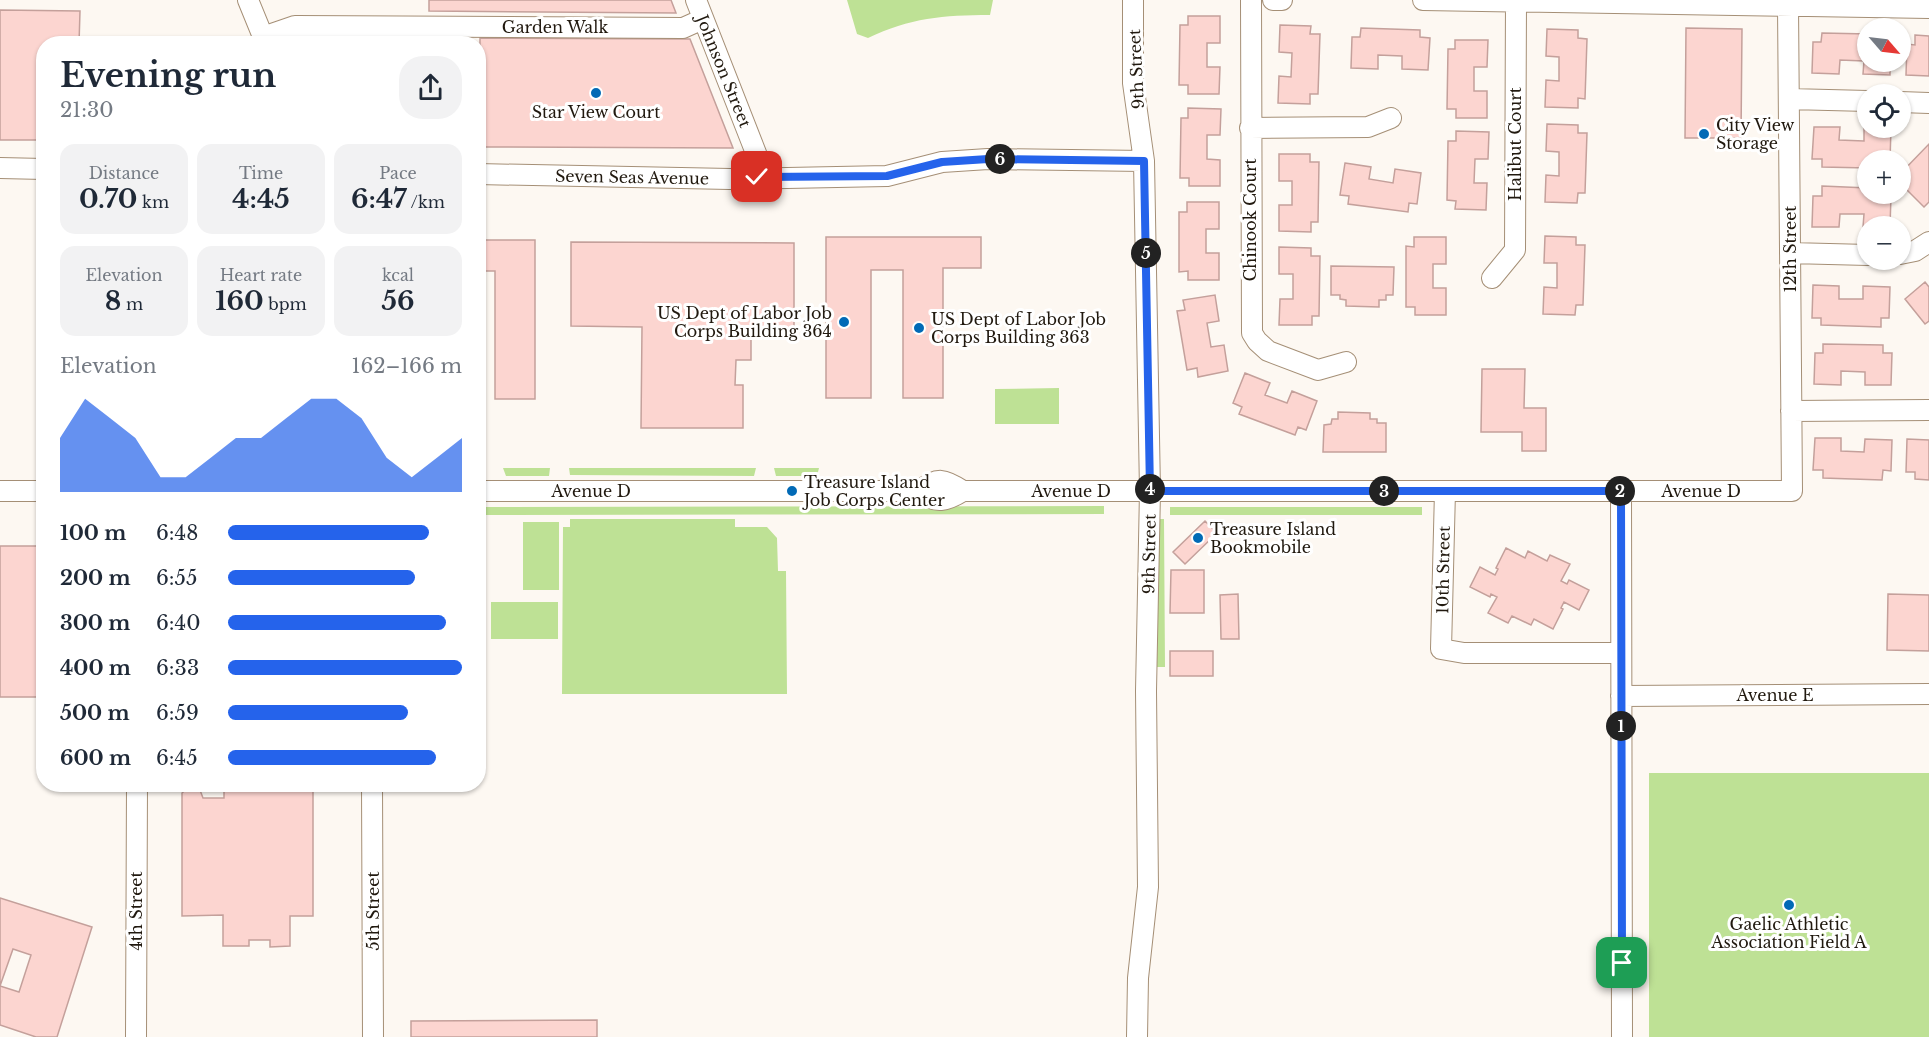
<!DOCTYPE html>
<html lang="en">
<head>
<meta charset="utf-8">
<style>
  :root { --surface:#fff; --page:#f2f2f3; --text:#1f2937; --muted:#747a83; --accent:#2563eb }
  body { margin:0; font-family:"Libre Baskerville",serif; background:var(--page); color:var(--text); height:100vh; display:flex; flex-direction:column; font-size:22px; white-space:nowrap }
  * { box-sizing:border-box; margin:0 }
  p { font-size:20px; color:var(--muted) }
  .icon { flex:none; width:33px; height:33px; fill:none; stroke:currentColor; stroke-width:2; stroke-linecap:round; stroke-linejoin:round }
  .map { position:relative; flex:1; overflow:hidden }
  .details { position:absolute; left:36px; top:36px; width:450px; height:756px; display:flex; flex-direction:column; background:var(--surface); border-radius:24px; box-shadow:0 2px 4px #0004 }
  .details>* { flex:none }
  .needle { width:39px; rotate:118deg }
  .buttons { position:absolute; left:1857px; top:18px; display:grid; gap:12px }
  .buttons a { display:grid; place-items:center; width:54px; height:54px; border-radius:50%; background:var(--surface); box-shadow:0 2px 4px #0004; font-size:30px }
  .pin { position:absolute; display:grid; place-items:center; width:51px; height:51px; color:#fff; margin:-26px; border-radius:12px; box-shadow:0 3px 9px #0006 }
  .km { position:absolute; width:30px; height:30px; margin:-15px; border-radius:50%; background:#222; color:#fff; font-size:16px; line-height:30px; text-align:center }
  .round { display:grid; place-items:center; flex:none; width:63px; height:63px; border-radius:24px; background:var(--page) }
  .headline { display:flex; align-items:center; justify-content:space-between; height:102px; padding:0 24px }
  h1 { font-size:33px; font-weight:800; line-height:45px }
  .stats { display:grid; grid-template-columns:repeat(3,1fr); gap:9px; height:102px; padding:6px 24px }
  .stats div { display:grid; align-content:center; border-radius:15px; background:var(--page); text-align:center }
  .stats b { font-size:26px; font-weight:800 }
  .stats small { font-size:16px; font-weight:400 }
  .stats p { font-size:16px }
  .chart { height:168px; padding:12px 24px }
  .chart p { display:flex; justify-content:space-between }
  .chart svg { width:100%; height:108px; margin-top:6px; fill:var(--accent); opacity:.7 }
  ul { padding:0 24px; list-style:none; font-size:20px }
  li { display:grid; grid-template-columns:96px 72px 1fr; align-items:center; height:45px }
  li i { height:15px; border-radius:8px; background:var(--accent) }
  .map>svg:first-child { display:block }
  .green { fill:#bee195 }
  .building { fill:#fcd5d0; stroke:#c4a09b; stroke-width:1.5; fill-rule:evenodd }
  .lines { fill:none; stroke-linecap:round; stroke-linejoin:round }
  .minor-casing { stroke:#a58f76; stroke-width:22 }
  .minor { stroke:#fff; stroke-width:20 }
  .route-casing { stroke:#fff; stroke-width:12 }
  .route { stroke:#2563eb; stroke-width:8 }
  .poi-dot { fill:#026ab6; stroke:#fff; stroke-width:2 }
  .labels { text-anchor:middle; dominant-baseline:central; stroke-width:6; stroke-linejoin:round; paint-order:stroke }
  .street-label { font-size:16px; fill:#21190f; stroke:#fff }
  .poi-label { font-size:16px; fill:#21190f; stroke:#fff; text-anchor:start }
</style>
</head>
<body>
<div class="map">
<svg width="1929" height="1037" viewBox="0 0 1929 1037">
  <rect width="100%" height="100%" fill="#fdf8f2"/>
  <path class="green" d="M847 0H993L990 15C943 15 910 18 868 38L857 34Z
    M1059 388V424H995V389Z
    M503 468H550L549 476H506Z
    M569 468H756L754 476 570 475Z
    M774 468H819L817 476H776Z
    M1104 506V514L479 515 478 507Z
    M1170 507H1422V515H1170Z
    M570 519H735V527H767L777 538 778 571H786L787 694H562L563 527H570Z
    M1159 519H1164L1165 667H1157Z
    M523 522H559V590H523Z
    M491 602H558V639H491Z
    M1649 773H1929V1037H1649Z"/>
  <path class="building" d="M429 0H671L676 13 429 11Z
    M0 10 80 11 79 44H44V140H0Z
    M1188 16H1220V43H1207V67H1220L1219 94H1188V85H1179L1180 25H1188Z
    M1280 25 1311 26 1310 34H1320L1318 94H1310V104L1278 103 1279 76 1291 77 1292 53 1279 52Z
    M1361 28 1420 30V37L1430 38 1428 70 1402 69V56L1378 55V69L1351 68 1352 37H1360Z
    M1686 28 1742 29 1741 138H1685Z
    M1547 29 1578 30V38L1587 39 1585 99 1578 98V108L1545 107 1546 80 1559 81V57L1546 56Z
    M1822 33 1868 34V62H1890V75L1863 74 1864 61 1840 60 1839 74 1812 73 1813 42H1821Z
    M1915 35 1929 36V76L1906 75 1907 44 1915 45Z
    M480 38 690 39 733 148 479 147Z
    M1455 40H1488L1487 67H1474V91H1487V118H1456V109H1447L1448 49H1455Z
    M1188 108 1221 109 1220 135H1207V159L1220 160V186H1189V178H1180L1181 118H1188Z
    M1547 124 1578 125V133H1587L1585 193H1578L1577 203 1545 202 1546 175 1559 176V152L1546 151Z
    M1814 127H1840L1839 140 1864 141V128H1891L1890 160H1868V168L1822 167V159H1812Z
    M1456 131 1489 132 1488 159H1475L1474 183H1487L1486 210 1455 209 1456 201 1447 200 1448 141H1456Z
    M1929 144V202L1924 207 1902 185 1908 179 1901 173Z
    M1279 154H1310V162H1319L1318 222H1311V232L1279 231V205H1292V181H1279Z
    M1345 163 1371 167 1369 179 1393 183 1395 169 1421 173 1417 204 1409 203 1408 212 1348 204 1349 196 1340 195Z
    M1822 186 1868 188V194L1891 196 1890 226 1863 227 1864 214H1840L1839 227H1812L1813 196H1822Z
    M1187 202H1219V229H1206V253H1219V280H1188V271L1179 272V212H1187Z
    M1545 236 1576 237V245H1585L1583 305H1576L1575 315 1543 314 1544 287 1557 288V263H1544Z
    M826 237H981V268H943V398H903V270H871V398H826Z
    M1414 237H1446V264H1433V288H1446V315H1415V307H1406V246L1414 247Z
    M478 240H535V399H495V271H478Z
    M571 242 794 243V329L751 328V360H736L735 385H743V428H641L642 327 571 326Z
    M1279 247 1311 248V256H1320L1319 316H1312V325H1279L1280 299H1293V274H1279Z
    M1331 266 1394 267 1393 295H1386V300H1379V307L1346 306V300L1340 299V295H1331Z
    M1925 282 1929 287V321L1925 324 1905 299Z
    M1813 285 1839 286V299H1863V286L1890 287 1889 318H1881V327L1821 325V318H1812Z
    M1215 295 1219 321 1207 323 1211 347 1224 345 1228 371 1198 377 1197 368 1187 370 1177 311 1185 310 1183 300Z
    M1823 344 1883 345V353H1892L1891 385H1865V372L1841 371V385L1814 384 1815 353H1823Z
    M1482 369H1525L1524 408H1546V451H1522V432H1481Z
    M1245 373 1270 383 1265 395 1287 403 1292 391 1317 401 1306 430 1298 427 1295 435 1239 414 1242 407 1233 403Z
    M1338 412 1370 413V419H1377V423H1386V452H1323L1324 425 1331 424 1332 419H1338Z
    M1815 438H1841V451L1864 452 1865 439 1892 440 1891 471 1883 470 1882 480 1823 478V470H1813Z
    M1907 439 1929 440V480L1915 479V472H1906Z
    M1205 521 1217 533 1185 564 1173 552Z
    M0 546H44V697H0Z
    M1506 548 1525 558 1528 551 1547 561 1550 555 1570 564 1561 581 1567 584 1569 580 1589 590 1579 610 1564 602 1561 608 1563 609 1553 629 1534 619 1531 625 1512 616 1508 623 1488 613 1497 597 1491 594 1490 597 1470 587 1480 567 1495 575 1498 569 1496 568Z
    M1171 570H1204V613H1170Z
    M1238 594 1239 639H1221L1220 595Z
    M1888 594 1929 595V651L1887 650Z
    M1170 651H1213V676H1170Z
    M224 784 313 786V916H290V946L270 947V940H249V946H223V915L182 916V793L189 787H194L200 790 203 798H224Z
    M0 898 92 927 57 1037H36L0 1025ZM13 949 31 955 19 992 0 986Z
    M597 1020V1037H411V1021Z"/>
  <g class="lines">
    <g class="minor-casing">
      <path id="minor" d="M248 0 266 44
        M696 0 765 176
        M1133 0V83L1144 161 1150 491 1146 691 1148 887 1138 978 1137 1037
        M1251 0 1252 333 1257 341 1268 351 1318 370 1346 362
        M1273 0H1282
        M1423 0 1929 8
        M263 37 295 26 683 28 703 19
        M1789 99 1868 101
        M1900 102 1929 103
        M1250 128 1368 127 1391 118
        M0 168 44 169
        M478 174 730 179 887 176 942 162 988 159 1144 161
        M1790 253 1868 255
        M1900 254 1915 251 1929 242
        M1492 278 1515 250 1516 1
        M1791 411 1929 410
        M0 491H44
        M478 491H920C937 476 945 479 963 491H1792L1788 6
        M920 491C935 505 947 501 963 491
        M1445 491 1441 649 1464 653H1621
        M1621 491 1622 1037
        M1621 696 1929 694
        M372 784 373 1037
        M136 1037 137 784"/>
    </g>
    <use href="#minor" class="minor"/>
  </g>
  <g class="lines">
    <g class="route-casing">
      <path id="route" d="M757 177 887 176 942 162 988 159 1144 161 1150 491H1621L1622 963"/>
    </g>
    <use href="#route" class="route"/>
  </g>
  <g class="poi-dot">
    <circle cx="596" cy="93" r="6"/>
    <circle cx="1704" cy="134" r="6"/>
    <circle cx="844" cy="322" r="6"/>
    <circle cx="919" cy="328" r="6"/>
    <circle cx="792" cy="491" r="6"/>
    <circle cx="1198" cy="538" r="6"/>
    <circle cx="1789" cy="905" r="6"/>
  </g>
  <g class="labels">
    <g class="street-label">
      <text x="555" y="27">Garden Walk</text>
      <text transform="translate(1136 69) rotate(-93)">9th Street</text>
      <text transform="translate(724 71) rotate(68)">Johnson Street</text>
      <text transform="translate(1515 144) rotate(-90)">Halibut Court</text>
      <text transform="translate(632 177) rotate(1)">Seven Seas Avenue</text>
      <text transform="translate(1250 220) rotate(-90)">Chinook Court</text>
      <text transform="translate(1790 249) rotate(-90)">12th Street</text>
      <text x="591" y="491">Avenue D</text>
      <text x="1071" y="491">Avenue D</text>
      <text x="1701" y="491">Avenue D</text>
      <text transform="translate(1149 554) rotate(-89)">9th Street</text>
      <text transform="translate(1443 570) rotate(-89)">10th Street</text>
      <text x="1775" y="695">Avenue E</text>
      <text transform="translate(136 911) rotate(-90)">4th Street</text>
      <text transform="translate(373 911) rotate(-90)">5th Street</text>
    </g>
    <g class="poi-label">
      <text x="596" y="112" text-anchor="middle">Star View Court</text>
      <text x="1716" y="125">City View<tspan x="1716" dy="18">Storage</tspan></text>
      <text x="832" y="313" text-anchor="end">US Dept of Labor Job<tspan x="832" dy="18">Corps Building 364</tspan></text>
      <text x="931" y="319">US Dept of Labor Job<tspan x="931" dy="18">Corps Building 363</tspan></text>
      <text x="804" y="482">Treasure Island<tspan x="804" dy="18">Job Corps Center</tspan></text>
      <text x="1210" y="529">Treasure Island<tspan x="1210" dy="18">Bookmobile</tspan></text>
      <text x="1789" y="924" text-anchor="middle">Gaelic Athletic<tspan x="1789" dy="18">Association Field A</tspan></text>
    </g>
  </g>
</svg>
<div class="buttons">
<a><svg class="needle" viewBox="-14 -14 28 28"><path d="M0-13l5 13h-10z" fill="#e53935"/><path d="M0 13l5-13h-10z" fill="#747a83"/></svg></a>
<a><svg class="icon" aria-label="locate" viewBox="0 0 24 24"><circle cx="12" cy="12" r="6"/><path d="M12 2v4M12 18v4M2 12h4M18 12h4"/></svg></a>
<a>+</a>
<a>−</a>
</div>
<div class="pin" style="left:1622px;top:963px;background:#1e9e55"><svg class="icon" aria-label="arrive" viewBox="0 0 24 24"><path d="M6 21V4h12l-3 4 3 4H6"/></svg></div>
<div class="pin" style="left:757px;top:177px;background:#d93025"><svg class="icon" aria-label="check" viewBox="0 0 24 24"><path d="M5 12l5 5 9-10"/></svg></div>
<b class="km" style="left:1621px;top:726px">1</b>
<b class="km" style="left:1620px;top:491px">2</b>
<b class="km" style="left:1384px;top:491px">3</b>
<b class="km" style="left:1150px;top:489px">4</b>
<b class="km" style="left:1146px;top:253px">5</b>
<b class="km" style="left:1000px;top:159px">6</b>
<section class="details">
<div class="headline"><div><h1>Evening run</h1><p>21:30</p></div><a class="round"><svg class="icon" aria-label="share" viewBox="0 0 24 24"><path d="M12 15V3M7 8l5-5 5 5M5 13v7h14v-7"/></svg></a></div>
<div class="stats">
<div><p>Distance</p><b>0.70<small> km</small></b></div>
<div><p>Time</p><b>4:45</b></div>
<div><p>Pace</p><b>6:47<small> /km</small></b></div>
</div>
<div class="stats">
<div><p>Elevation</p><b>8<small> m</small></b></div>
<div><p>Heart rate</p><b>160<small> bpm</small></b></div>
<div><p>kcal</p><b>56</b></div>
</div>
<div class="chart"><p><span>Elevation</span>162–166 m</p>
<svg viewBox="0 0 160 44" preserveAspectRatio="none"><path d="M0 44V22L10 6L20 14L30 22L40 38L50 38L60 30L70 22L80 22L90 14L100 6L110 6L120 14L130 30L140 38L150 30L160 22V44z"/></svg>
</div>
<ul>
<li><b>100 m</b>6:48<i style="width:86%"></i></li>
<li><b>200 m</b>6:55<i style="width:80%"></i></li>
<li><b>300 m</b>6:40<i style="width:93%"></i></li>
<li><b>400 m</b>6:33<i style="width:100%"></i></li>
<li><b>500 m</b>6:59<i style="width:77%"></i></li>
<li><b>600 m</b>6:45<i style="width:89%"></i></li>
</ul>
</section>
</div>
</body>
</html>
